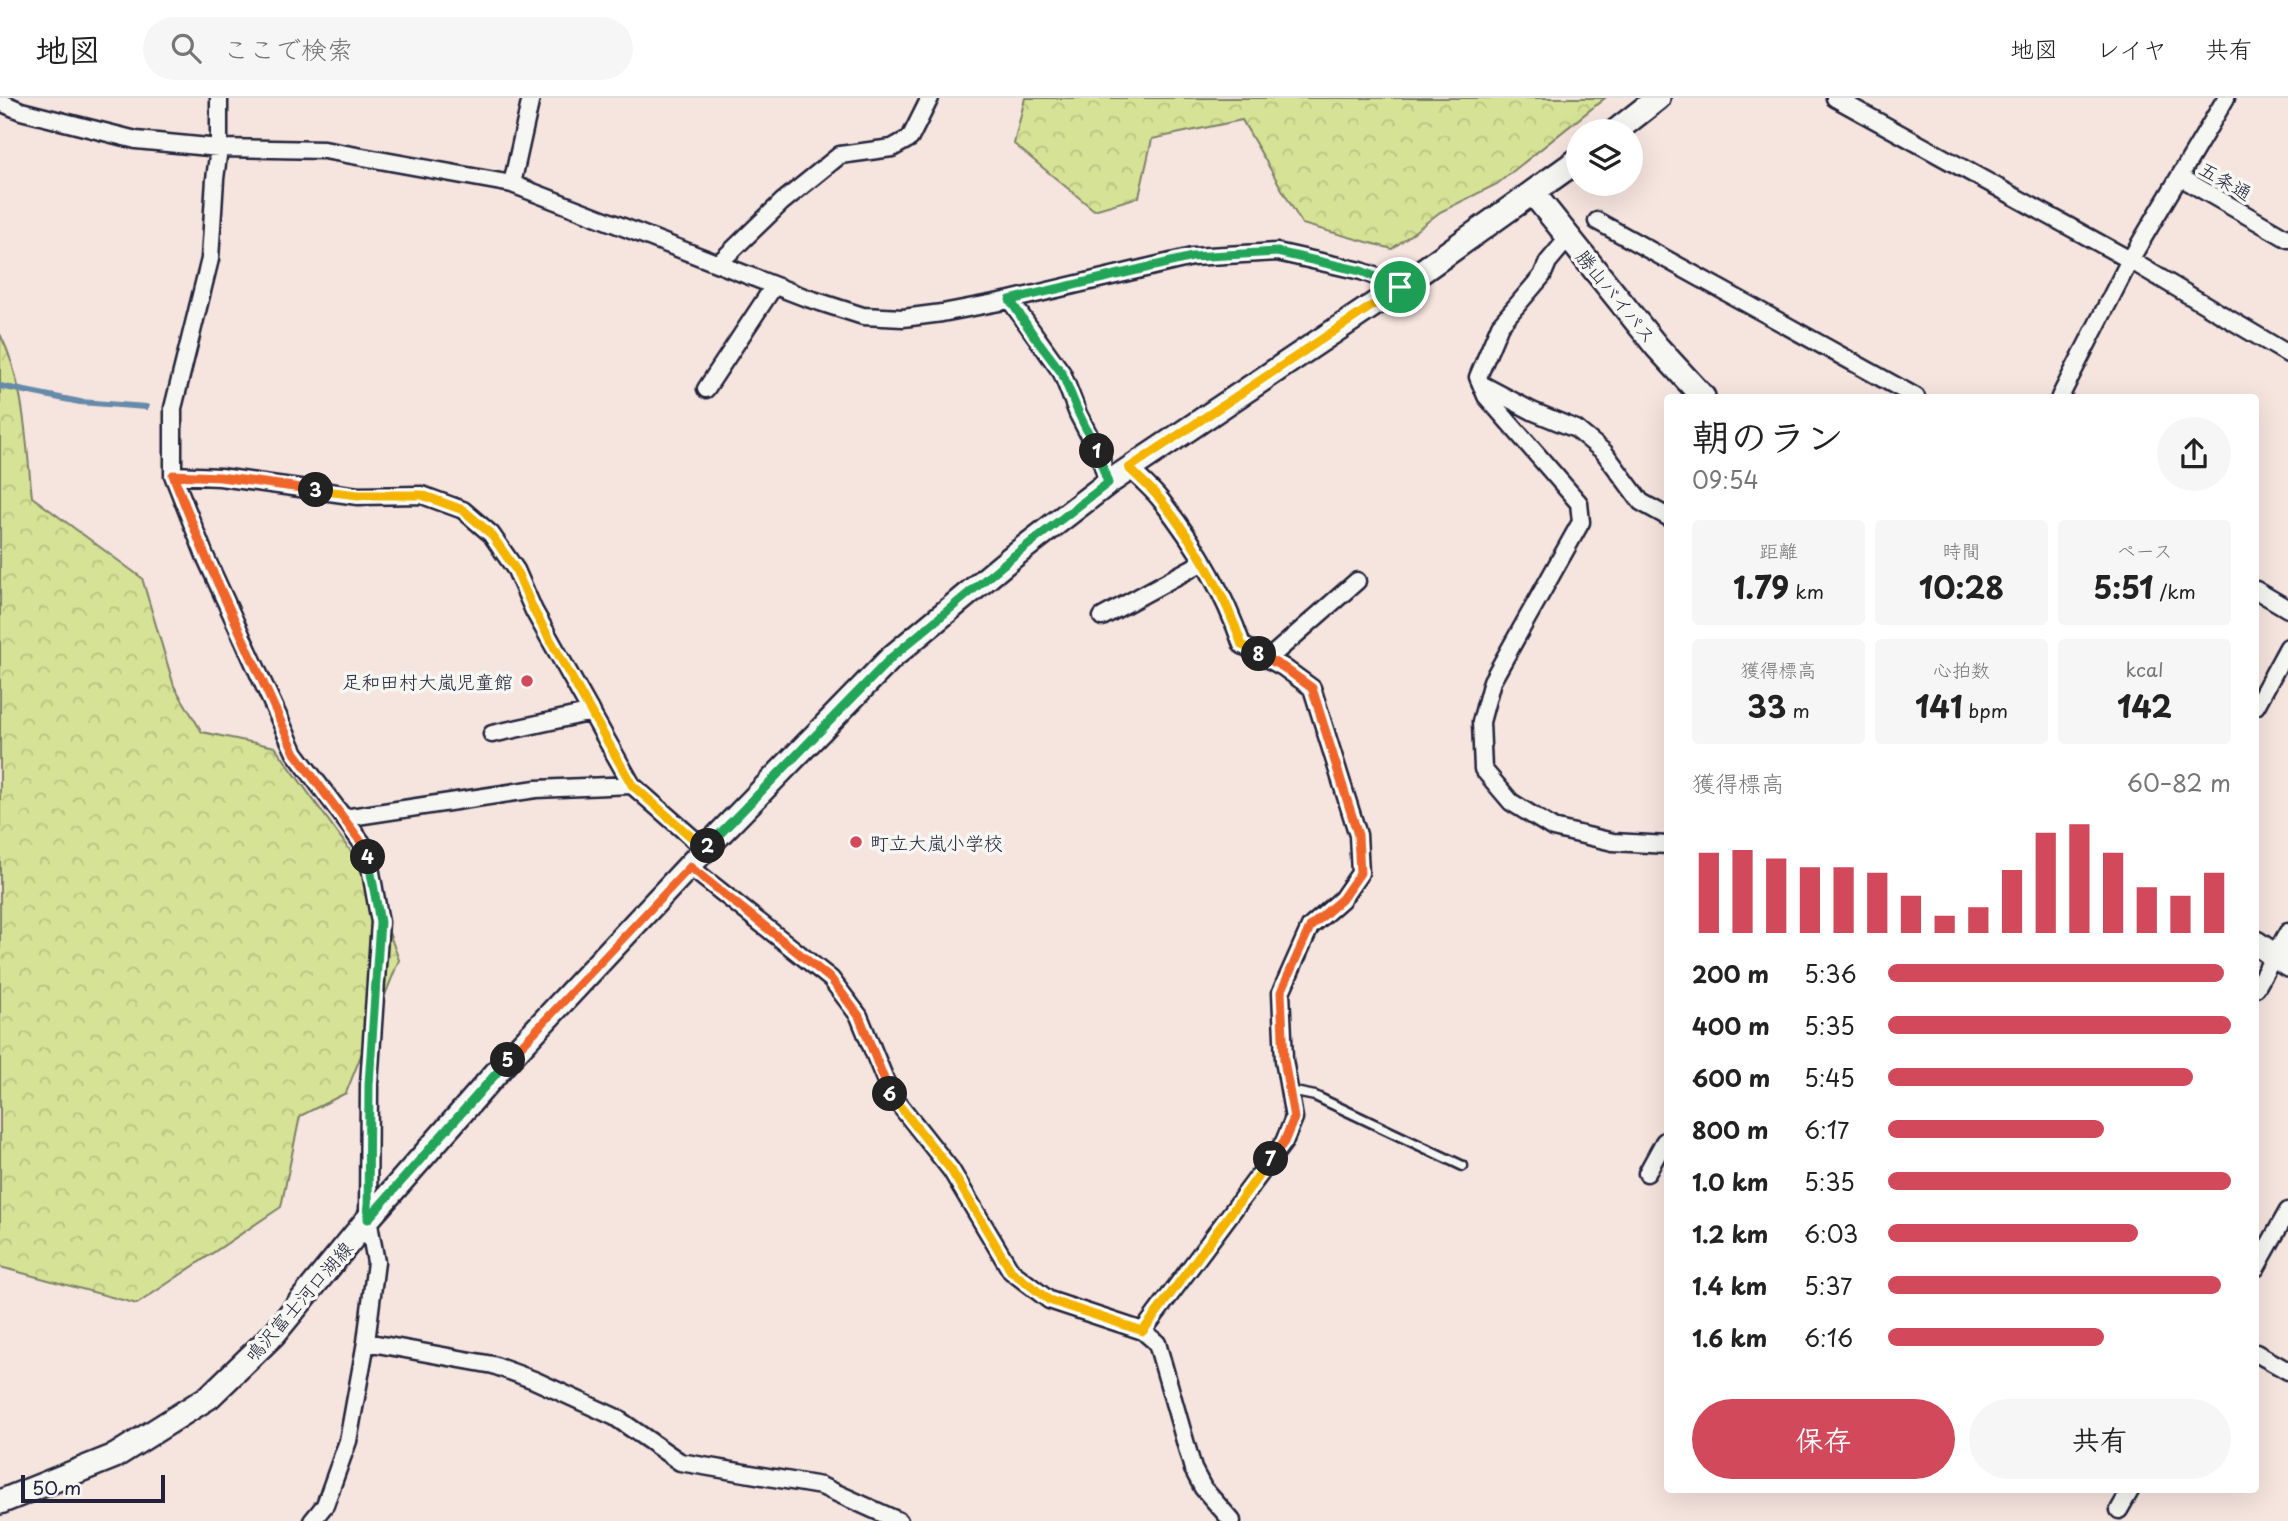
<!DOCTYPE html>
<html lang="ja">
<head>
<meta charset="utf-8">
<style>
  :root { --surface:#fff; --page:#f6f6f6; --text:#222; --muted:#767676; --line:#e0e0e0; --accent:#d1495b }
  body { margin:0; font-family:"Playpen Sans","Klee One",sans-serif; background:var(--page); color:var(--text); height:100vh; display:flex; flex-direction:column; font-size:26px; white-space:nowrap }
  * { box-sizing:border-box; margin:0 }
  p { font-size:23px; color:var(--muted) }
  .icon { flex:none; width:38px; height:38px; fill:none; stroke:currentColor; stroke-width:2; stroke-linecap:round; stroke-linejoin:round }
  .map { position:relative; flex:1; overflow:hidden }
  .details { position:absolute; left:1664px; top:296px; width:595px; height:1099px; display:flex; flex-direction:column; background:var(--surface); border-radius:7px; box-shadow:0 7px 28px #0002 }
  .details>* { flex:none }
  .buttons { position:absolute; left:1566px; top:21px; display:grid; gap:14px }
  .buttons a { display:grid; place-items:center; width:77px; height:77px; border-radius:50%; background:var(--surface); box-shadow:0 7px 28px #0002; font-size:35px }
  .scale { position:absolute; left:21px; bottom:18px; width:144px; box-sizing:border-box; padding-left:7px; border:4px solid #22223b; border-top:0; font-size:19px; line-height:24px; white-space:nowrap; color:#22223b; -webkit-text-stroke:5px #f6f6f2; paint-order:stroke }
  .pin { position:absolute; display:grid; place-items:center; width:60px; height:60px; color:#fff; margin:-30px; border:4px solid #fff; border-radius:50%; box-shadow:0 2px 7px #0007 }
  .km { position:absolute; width:35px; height:35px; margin:-18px; border-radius:50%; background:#222; color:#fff; font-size:19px; line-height:35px; text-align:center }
  .round { display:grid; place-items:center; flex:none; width:74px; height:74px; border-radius:37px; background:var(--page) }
  .head { display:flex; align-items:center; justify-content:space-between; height:119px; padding:0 28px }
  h1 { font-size:38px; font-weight:700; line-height:52px }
  .stats { display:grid; grid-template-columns:repeat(3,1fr); gap:10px; height:119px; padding:7px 28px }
  .stats div { display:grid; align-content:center; border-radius:7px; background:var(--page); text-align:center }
  .stats b { font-size:30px; font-weight:700 }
  .stats small { font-size:19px; font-weight:400 }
  .stats p { font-size:19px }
  .chart { height:196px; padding:14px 28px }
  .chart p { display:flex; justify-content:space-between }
  .chart svg { width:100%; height:126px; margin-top:7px; stroke:var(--accent); stroke-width:6 }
  .action { display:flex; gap:14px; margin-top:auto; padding:14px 28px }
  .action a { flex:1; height:80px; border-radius:42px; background:var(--accent); color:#fff; font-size:28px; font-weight:700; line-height:80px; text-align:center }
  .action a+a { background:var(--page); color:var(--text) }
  ul { padding:0 28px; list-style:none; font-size:23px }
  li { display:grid; grid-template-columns:112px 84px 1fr; align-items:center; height:52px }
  li i { height:18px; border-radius:9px; background:var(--accent) }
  header { display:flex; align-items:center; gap:42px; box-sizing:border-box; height:98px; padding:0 35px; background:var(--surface); border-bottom:2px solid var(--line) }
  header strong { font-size:33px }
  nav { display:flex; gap:38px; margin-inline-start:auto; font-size:24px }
  .search { width:490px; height:63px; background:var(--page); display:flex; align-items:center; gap:18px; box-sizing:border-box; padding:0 24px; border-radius:38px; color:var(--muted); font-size:26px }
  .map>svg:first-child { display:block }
  .forest { fill:url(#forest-crowns); stroke:#7c8268; stroke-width:2 }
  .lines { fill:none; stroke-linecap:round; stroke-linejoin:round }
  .stream { stroke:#668aaa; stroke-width:6 }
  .lane-casing { stroke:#22223b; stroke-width:13 }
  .street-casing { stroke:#22223b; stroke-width:21 }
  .secondary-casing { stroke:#22223b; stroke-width:28 }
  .lane { stroke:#f6f6f2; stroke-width:8 }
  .street { stroke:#f6f6f2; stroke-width:16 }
  .secondary { stroke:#f6f6f2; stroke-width:23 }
  .split-1-casing { stroke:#fff; stroke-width:14 }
  .split-2-casing { stroke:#fff; stroke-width:14 }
  .split-3-casing { stroke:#fff; stroke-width:14 }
  .split-4-casing { stroke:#fff; stroke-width:14 }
  .split-5-casing { stroke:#fff; stroke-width:14 }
  .split-6-casing { stroke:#fff; stroke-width:14 }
  .split-7-casing { stroke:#fff; stroke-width:14 }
  .split-8-casing { stroke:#fff; stroke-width:14 }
  .split-9-casing { stroke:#fff; stroke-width:14 }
  .split-1 { stroke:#22a559; stroke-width:9 }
  .split-2 { stroke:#22a559; stroke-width:9 }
  .split-3 { stroke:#f5b400; stroke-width:9 }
  .split-4 { stroke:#f0652b; stroke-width:9 }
  .split-5 { stroke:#22a559; stroke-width:9 }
  .split-6 { stroke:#f0652b; stroke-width:9 }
  .split-7 { stroke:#f5b400; stroke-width:9 }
  .split-8 { stroke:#f0652b; stroke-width:9 }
  .split-9 { stroke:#f5b400; stroke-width:9 }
  .poi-dot { fill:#d1495b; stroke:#f6f6f2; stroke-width:2.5 }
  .labels { text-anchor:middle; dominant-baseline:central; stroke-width:7; stroke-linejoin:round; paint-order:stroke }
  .street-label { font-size:19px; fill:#22223b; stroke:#f6f6f2 }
  .poi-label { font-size:19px; fill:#22223b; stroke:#f6f6f2; text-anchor:end }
</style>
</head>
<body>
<header>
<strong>地図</strong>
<div class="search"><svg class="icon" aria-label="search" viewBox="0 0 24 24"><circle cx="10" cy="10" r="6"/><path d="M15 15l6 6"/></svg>ここで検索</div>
<nav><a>地図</a><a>レイヤ</a><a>共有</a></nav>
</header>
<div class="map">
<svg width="2288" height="1423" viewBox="0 0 2288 1423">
  <defs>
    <pattern id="forest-crowns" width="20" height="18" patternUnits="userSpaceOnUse" patternTransform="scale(1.75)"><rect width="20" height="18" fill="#d6e295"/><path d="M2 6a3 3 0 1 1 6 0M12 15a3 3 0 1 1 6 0" fill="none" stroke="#b7c281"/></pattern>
  </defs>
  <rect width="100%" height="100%" fill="#f6e4de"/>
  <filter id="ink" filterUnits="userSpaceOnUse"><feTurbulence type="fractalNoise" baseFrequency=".0143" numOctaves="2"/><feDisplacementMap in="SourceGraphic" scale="14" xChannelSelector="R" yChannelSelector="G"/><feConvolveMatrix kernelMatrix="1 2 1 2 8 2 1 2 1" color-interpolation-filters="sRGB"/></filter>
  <g filter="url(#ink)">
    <path class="forest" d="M1025 0H1605L1497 86 1440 114 1392 151 1302 126 1242 22 1152 41 1139 99 1094 112 1014 46Z
      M0 236C25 285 26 345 32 399L142 480 174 588 202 634 275 649 368 777 399 862 346 995 300 1018 281 1109 137 1206 0 1169Z"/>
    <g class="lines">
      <path class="stream" d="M0 288 80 304 146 309"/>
      <g class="lane-casing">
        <path id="lane" d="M1290 993 1315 998 1463 1068"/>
      </g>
      <g class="street-casing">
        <path id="street" d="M219 0V50L215 81 210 161 173 310V377L205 458 295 655 344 720 536 691 632 687 705 751
          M1835 0 2130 162 2288 256
          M0 4 21 13 136 42 219 50 324 52 512 86 804 199 863 218 903 220 942 215 1010 202 1192 159 1277 154 1361 173 1394 185 1400 189
          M2180 79 2288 141
          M512 86 531 0
          M1597 123 1916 299
          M1569 139 1548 164 1542 178 1500 227 1478 279 1486 298 1579 405 1581 424 1492 583 1481 624 1483 671 1511 704 1553 730 1613 744 1668 747
          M719 165 782 104 840 57 892 50 910 40 930 0
          M1010 202 1062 275 1078 316 1100 358 1108 385
          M1481 286 1532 313 1576 331 1604 354 1641 404 1668 419
          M706 291 774 188
          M2060 299 2130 162 2226 0
          M1129 370C1139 380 1151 390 1160 401 1195 445 1224 494 1242 547L1283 569 1312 590 1358 737 1360 775 1342 801 1310 829 1281 894 1284 962 1294 1020 1284 1044 1143 1233
          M173 377 220 379 358 398 422 397 463 412 491 436 516 472 534 513 632 687
          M2256 492 2288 511
          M1102 519 1203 464
          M1268 561 1357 483
          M2256 608 2288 549
          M492 636 592 614
          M690 769 831 881 859 918 891 996 951 1072 1011 1173 1049 1202 1143 1233 1157 1245 1193 1371 1203 1390 1232 1423
          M2256 890 2288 834
          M1647 1075 1664 1044 1668 1041
          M2256 1170 2288 1113
          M366 1244 493 1267 534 1282 615 1319 680 1364 821 1388 899 1423
          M2256 1255 2288 1273
          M2119 1412 2131 1391
          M312 1423 325 1407 348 1343 366 1244 376 1164 368 1121 369 986 380 824 367 752 344 720"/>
      </g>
      <g class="secondary-casing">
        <path id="secondary" d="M1616 33 1658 0
          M1533 95 1657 249 1703 299
          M2256 845 2288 867
          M0 1404 115 1358 209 1299 274 1236 368 1121 505 965 705 751 892 559 1011 460 1108 385 1400 189 1578 62"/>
      </g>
      <use href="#lane" class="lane"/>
      <use href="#street" class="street"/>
      <use href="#secondary" class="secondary"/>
    </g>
  </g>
  <g class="lines" filter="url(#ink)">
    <g class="split-1-casing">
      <path id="split-1" d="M1097 353 1079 316 1062 275 1034 238 1010 202 1192 159 1277 154 1361 173 1400 189"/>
    </g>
    <g class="split-2-casing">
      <path id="split-2" d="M708 748 892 559 1011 460 1108 385 1097 353"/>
    </g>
    <g class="split-3-casing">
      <path id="split-3" d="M316 392 358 397H422L463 412 491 436 516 472 534 513 632 687 705 751 708 748"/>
    </g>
    <g class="split-4-casing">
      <path id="split-4" d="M316 392 220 379 173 377 205 457 295 655 367 752 368 759"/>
    </g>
    <g class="split-5-casing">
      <path id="split-5" d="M368 759 380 824 369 986 368 1121 508 962"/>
    </g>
    <g class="split-6-casing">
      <path id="split-6" d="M508 962 690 769 831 881 859 918 890 996"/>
    </g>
    <g class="split-7-casing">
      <path id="split-7" d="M890 996 951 1072 1011 1173 1049 1202 1143 1233 1271 1061"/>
    </g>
    <g class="split-8-casing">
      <path id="split-8" d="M1259 556 1283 569 1312 590 1358 737 1360 775 1342 801 1310 829 1281 894 1284 962 1294 1020 1284 1044 1271 1061"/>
    </g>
    <g class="split-9-casing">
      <path id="split-9" d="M1259 556 1242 547C1224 494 1195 445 1160 401 1151 390 1139 380 1129 370L1400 189"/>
    </g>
    <use href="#split-1" class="split-1"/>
    <use href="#split-2" class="split-2"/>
    <use href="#split-3" class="split-3"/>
    <use href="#split-4" class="split-4"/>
    <use href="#split-5" class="split-5"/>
    <use href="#split-6" class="split-6"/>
    <use href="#split-7" class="split-7"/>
    <use href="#split-8" class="split-8"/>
    <use href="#split-9" class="split-9"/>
  </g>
  <g class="poi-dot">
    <circle cx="527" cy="583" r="7"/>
    <circle cx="856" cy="744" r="7"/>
  </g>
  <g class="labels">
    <g class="street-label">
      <text transform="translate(2226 82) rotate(30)">五条通</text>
      <text transform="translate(1617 198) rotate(51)">勝山バイパス</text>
      <text transform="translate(298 1203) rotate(-49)">鳴沢富士河口湖線</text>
    </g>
    <g class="poi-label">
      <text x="513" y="583">足和田村大嵐児童館</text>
      <text x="870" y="744" text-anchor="start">町立大嵐小学校</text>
    </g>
  </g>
</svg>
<div class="buttons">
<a><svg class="icon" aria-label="layers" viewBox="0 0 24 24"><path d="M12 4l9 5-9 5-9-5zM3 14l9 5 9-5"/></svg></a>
</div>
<div class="scale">50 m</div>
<div class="pin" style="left:1400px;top:189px;background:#1e9e55"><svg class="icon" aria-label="arrive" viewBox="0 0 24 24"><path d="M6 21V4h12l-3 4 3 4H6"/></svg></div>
<b class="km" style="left:1097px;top:353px">1</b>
<b class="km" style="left:708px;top:748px">2</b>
<b class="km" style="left:316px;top:392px">3</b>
<b class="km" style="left:368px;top:759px">4</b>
<b class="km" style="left:508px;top:962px">5</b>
<b class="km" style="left:890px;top:996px">6</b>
<b class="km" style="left:1271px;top:1061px">7</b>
<b class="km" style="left:1259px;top:556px">8</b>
<section class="details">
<div class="head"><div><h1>朝のラン</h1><p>09:54</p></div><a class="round"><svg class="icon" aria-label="share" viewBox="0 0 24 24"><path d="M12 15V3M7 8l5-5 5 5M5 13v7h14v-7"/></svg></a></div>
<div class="stats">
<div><p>距離</p><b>1.79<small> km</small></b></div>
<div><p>時間</p><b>10:28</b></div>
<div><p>ペース</p><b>5:51<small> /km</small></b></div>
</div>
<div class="stats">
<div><p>獲得標高</p><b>33<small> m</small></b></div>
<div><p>心拍数</p><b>141<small> bpm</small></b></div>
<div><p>kcal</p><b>142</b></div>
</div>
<div class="chart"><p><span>獲得標高</span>60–82 m</p>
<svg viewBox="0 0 160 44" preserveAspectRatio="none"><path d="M5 44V16M15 44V15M25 44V18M35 44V21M45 44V21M55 44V23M65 44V31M75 44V38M85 44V35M95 44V22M105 44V9M115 44V6M125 44V16M135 44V28M145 44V31M155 44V23"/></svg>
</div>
<ul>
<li><b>200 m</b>5:36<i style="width:98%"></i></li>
<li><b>400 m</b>5:35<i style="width:100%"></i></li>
<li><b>600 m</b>5:45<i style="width:89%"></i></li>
<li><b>800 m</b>6:17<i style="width:63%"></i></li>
<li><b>1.0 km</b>5:35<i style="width:100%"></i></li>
<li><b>1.2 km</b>6:03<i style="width:73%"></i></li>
<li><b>1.4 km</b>5:37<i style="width:97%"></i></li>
<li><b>1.6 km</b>6:16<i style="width:63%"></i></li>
</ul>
<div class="action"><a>保存</a><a>共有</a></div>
</section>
</div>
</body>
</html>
